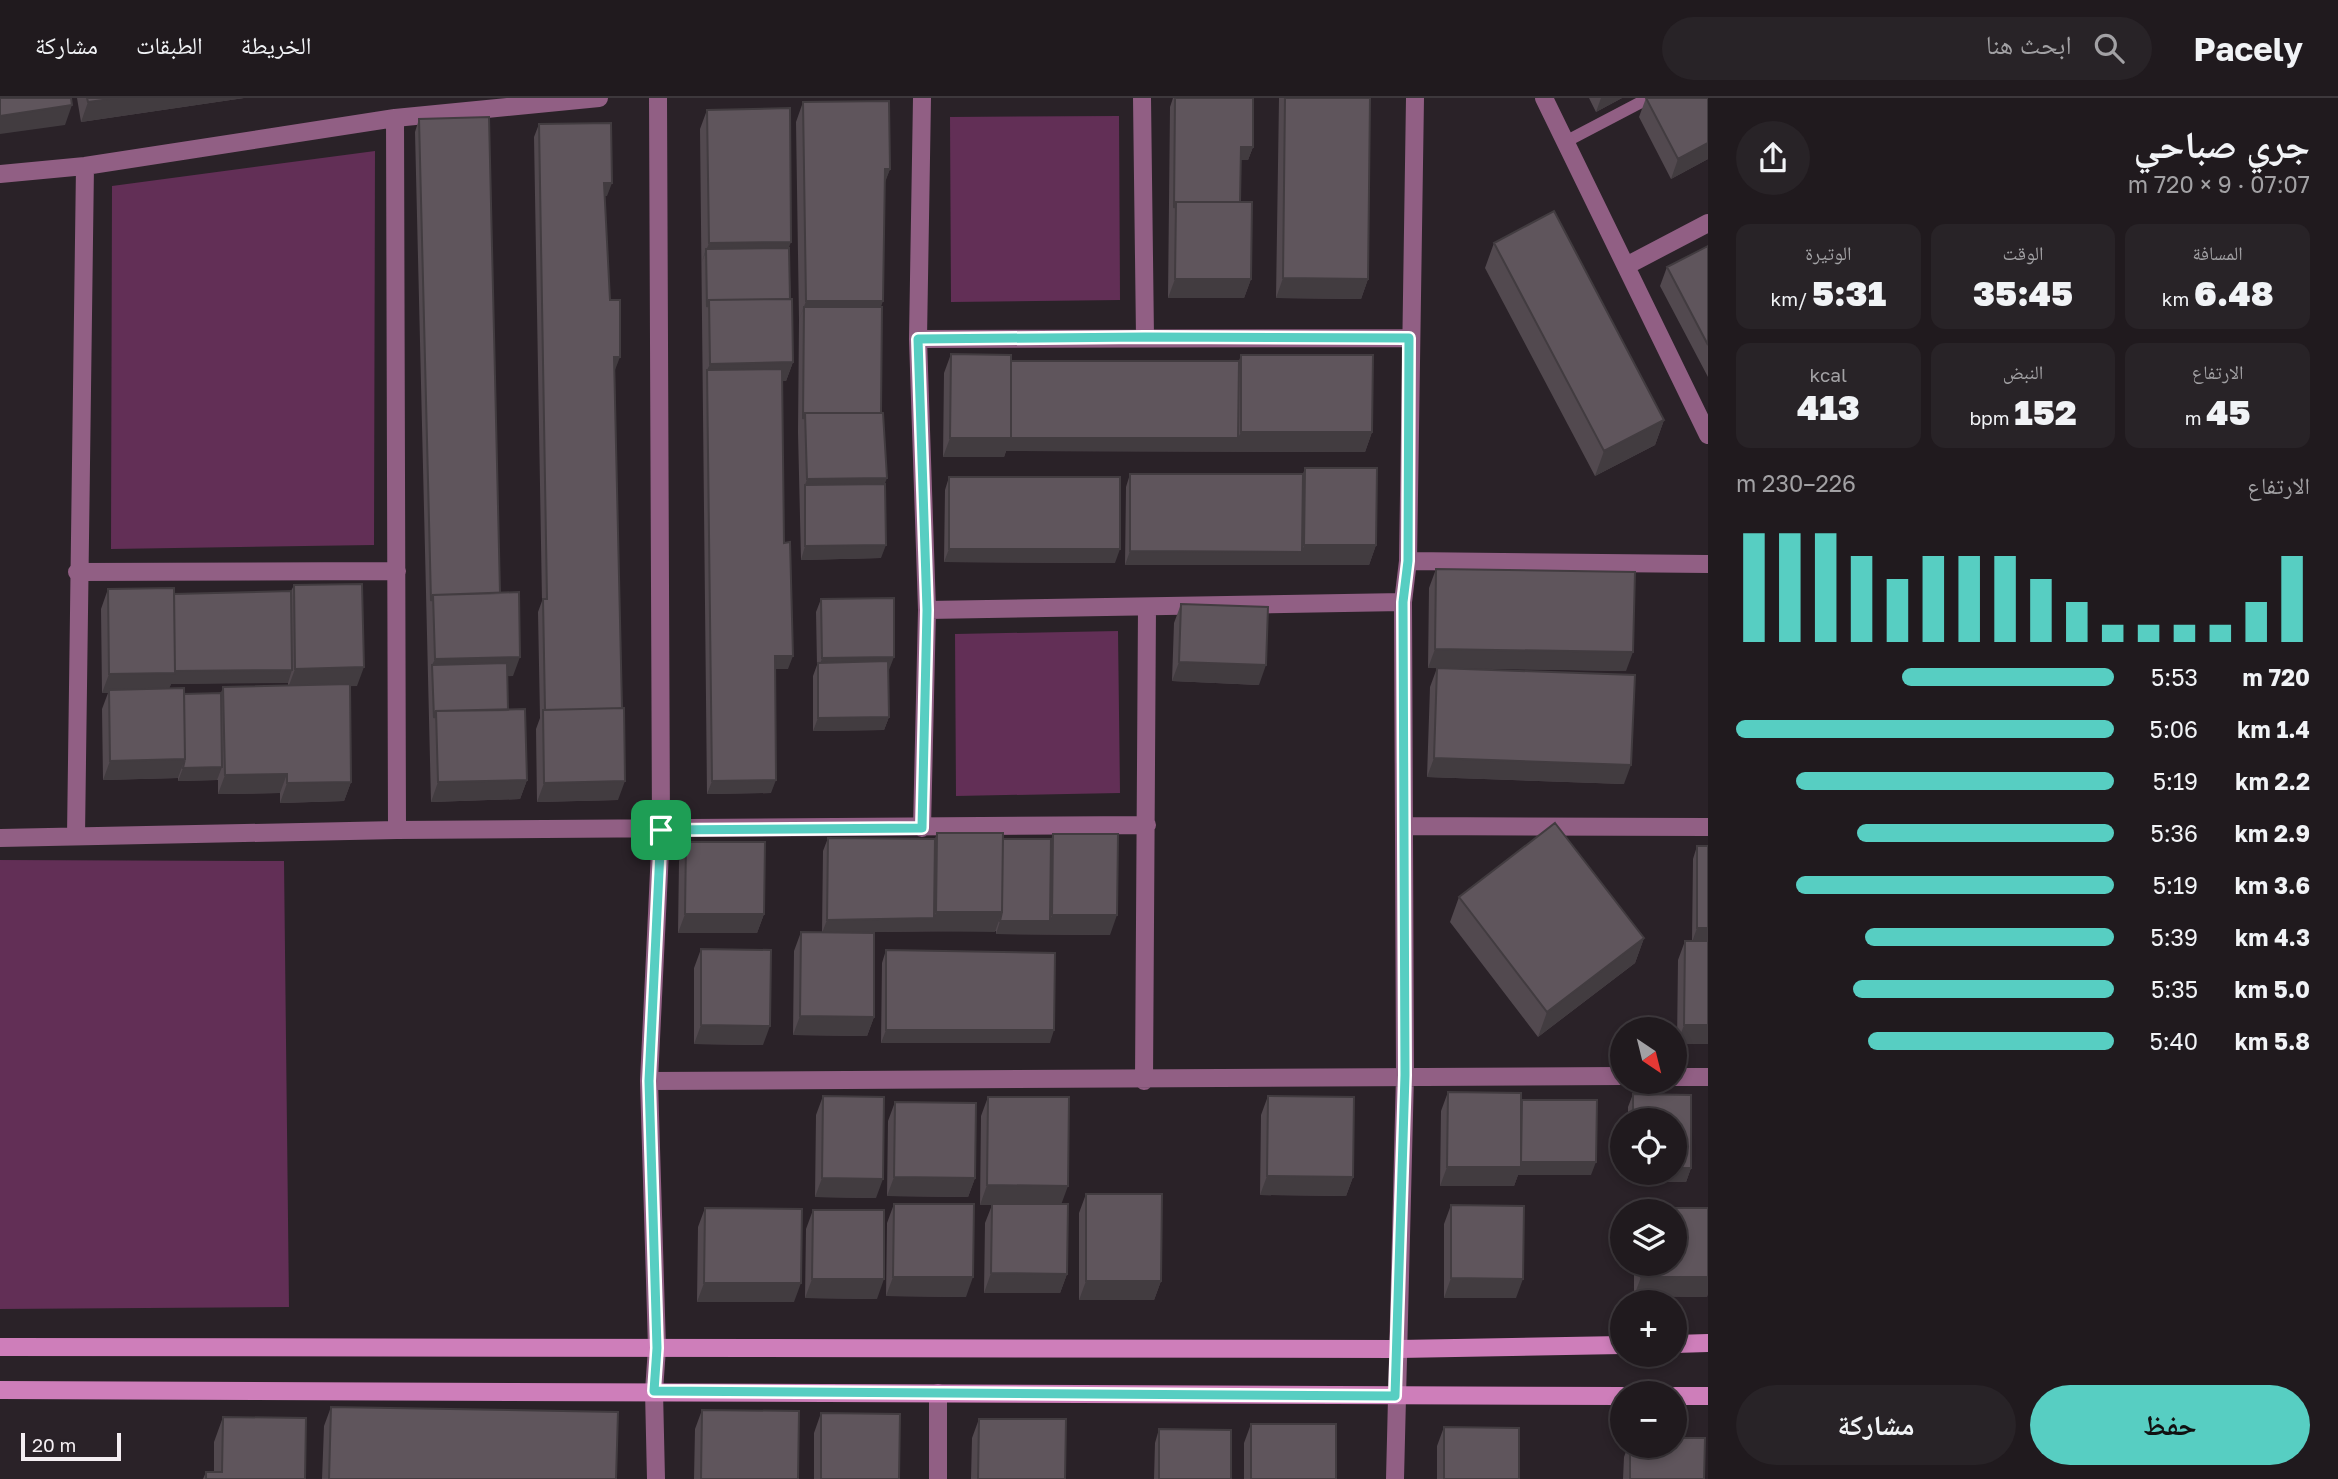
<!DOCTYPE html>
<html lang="ar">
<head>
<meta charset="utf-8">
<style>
  :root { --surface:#201a1e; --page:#282327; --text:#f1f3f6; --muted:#a2a1a4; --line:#3d383c; --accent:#57cec2 }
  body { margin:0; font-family:"Golos Text","Noto Naskh Arabic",sans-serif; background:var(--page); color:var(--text); direction:rtl; height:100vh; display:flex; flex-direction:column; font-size:26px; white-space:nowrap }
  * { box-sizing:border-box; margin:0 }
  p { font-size:23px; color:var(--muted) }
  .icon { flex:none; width:38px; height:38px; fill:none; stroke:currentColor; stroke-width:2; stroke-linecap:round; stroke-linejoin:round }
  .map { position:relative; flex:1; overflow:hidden; direction:ltr }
  .side { display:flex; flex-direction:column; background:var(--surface); width:630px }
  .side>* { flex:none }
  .needle { width:46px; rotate:145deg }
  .tools { position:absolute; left:1610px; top:919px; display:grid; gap:14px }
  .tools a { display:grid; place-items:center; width:77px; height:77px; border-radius:50%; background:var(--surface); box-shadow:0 4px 10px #0003,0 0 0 2px var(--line); font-size:35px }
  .scale { position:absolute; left:21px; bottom:18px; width:100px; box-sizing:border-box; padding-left:7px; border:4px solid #f4eef2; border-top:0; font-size:19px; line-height:24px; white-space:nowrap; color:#f4eef2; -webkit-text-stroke:5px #2a2228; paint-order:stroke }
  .pin { position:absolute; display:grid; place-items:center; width:60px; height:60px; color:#fff; margin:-30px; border-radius:14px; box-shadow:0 4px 10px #0006 }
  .round { display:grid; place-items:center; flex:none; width:74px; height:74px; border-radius:37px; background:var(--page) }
  .summary { display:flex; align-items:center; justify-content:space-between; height:119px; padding:0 28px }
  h1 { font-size:38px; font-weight:800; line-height:52px }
  .stats { display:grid; grid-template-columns:repeat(3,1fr); gap:10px; height:119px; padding:7px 28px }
  .stats div { display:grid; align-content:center; border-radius:14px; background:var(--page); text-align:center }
  .stats b { font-size:35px; font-weight:800 }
  .stats small { font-size:19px; font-weight:400 }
  .stats p { font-size:19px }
  .chart { height:196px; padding:14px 28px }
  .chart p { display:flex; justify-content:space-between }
  .chart svg { width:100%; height:126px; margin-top:7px; stroke:var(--accent); stroke-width:6 }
  .primary-button { display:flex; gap:14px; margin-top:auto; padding:14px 28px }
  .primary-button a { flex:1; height:80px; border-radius:42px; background:var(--accent); color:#111; font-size:28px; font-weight:800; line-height:80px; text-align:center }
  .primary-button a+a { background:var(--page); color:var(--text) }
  ul { padding:0 28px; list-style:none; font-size:23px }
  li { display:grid; grid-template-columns:112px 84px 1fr; align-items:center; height:52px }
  li i { height:18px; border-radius:9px; background:var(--accent) }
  header { display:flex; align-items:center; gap:42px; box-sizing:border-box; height:98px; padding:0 35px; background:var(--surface); border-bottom:2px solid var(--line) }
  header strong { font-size:33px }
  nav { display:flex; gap:38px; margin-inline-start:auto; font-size:24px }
  .search { width:490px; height:63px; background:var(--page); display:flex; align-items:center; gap:18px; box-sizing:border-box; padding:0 24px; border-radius:38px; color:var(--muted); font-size:26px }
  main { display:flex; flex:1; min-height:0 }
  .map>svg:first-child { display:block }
  .green { fill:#622f56 }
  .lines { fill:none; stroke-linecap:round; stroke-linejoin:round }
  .lane { stroke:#915f84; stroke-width:12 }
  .street { stroke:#915f84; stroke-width:18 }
  .secondary { stroke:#ce7eba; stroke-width:18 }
  .wall { fill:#52494f; fill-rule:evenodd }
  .shaded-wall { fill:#423c40 }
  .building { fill:#5f555c; stroke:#423c40; stroke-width:2 }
  .route-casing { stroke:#fff; stroke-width:14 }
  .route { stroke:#57cec2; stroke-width:9 }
</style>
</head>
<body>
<header>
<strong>Pacely</strong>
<div class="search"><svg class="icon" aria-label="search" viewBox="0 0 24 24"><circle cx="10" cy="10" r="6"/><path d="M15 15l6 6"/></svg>ابحث هنا</div>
<nav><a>الخريطة</a><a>الطبقات</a><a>مشاركة</a></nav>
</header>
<main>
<section class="side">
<div class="summary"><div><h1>جري صباحي</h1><p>07:07 · 9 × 720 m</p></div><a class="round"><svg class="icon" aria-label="share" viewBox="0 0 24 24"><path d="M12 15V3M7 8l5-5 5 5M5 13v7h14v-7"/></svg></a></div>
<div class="stats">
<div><p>المسافة</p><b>6.48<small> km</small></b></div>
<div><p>الوقت</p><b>35:45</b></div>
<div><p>الوتيرة</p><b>5:31<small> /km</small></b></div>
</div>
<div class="stats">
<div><p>الارتفاع</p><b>45<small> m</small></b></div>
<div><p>النبض</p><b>152<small> bpm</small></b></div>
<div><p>kcal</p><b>413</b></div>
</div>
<div class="chart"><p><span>الارتفاع</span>226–230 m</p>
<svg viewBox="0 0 160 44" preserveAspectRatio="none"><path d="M5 44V6M15 44V6M25 44V6M35 44V14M45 44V22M55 44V14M65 44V14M75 44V14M85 44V22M95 44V30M105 44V38M115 44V38M125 44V38M135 44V38M145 44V30M155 44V14"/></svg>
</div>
<ul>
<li><b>720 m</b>5:53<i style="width:56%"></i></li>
<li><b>1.4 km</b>5:06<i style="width:100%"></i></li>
<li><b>2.2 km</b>5:19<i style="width:84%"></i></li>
<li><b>2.9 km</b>5:36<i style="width:68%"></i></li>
<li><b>3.6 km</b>5:19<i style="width:84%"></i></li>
<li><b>4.3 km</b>5:39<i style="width:66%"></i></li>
<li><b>5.0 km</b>5:35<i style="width:69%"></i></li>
<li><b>5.8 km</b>5:40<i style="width:65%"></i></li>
</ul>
<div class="primary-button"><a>حفظ</a><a>مشاركة</a></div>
</section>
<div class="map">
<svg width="1708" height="1381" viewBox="0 0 1708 1381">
  <rect width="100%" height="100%" fill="#2a2228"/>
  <path class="green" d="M1119 18 1120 202 951 204 950 19Z
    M375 53 374 447 111 451 112 88Z
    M1118 533 1120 695 956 698 955 536Z
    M0 762 284 763 289 1209 0 1211Z"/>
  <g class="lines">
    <path class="lane" d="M1565 44 1649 0"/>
    <path class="street" d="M922 0 918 241 927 512 922 730
      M1142 0 1145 239
      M1544 0 1708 337
      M395 20 397 732
      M0 76 85 68 395 20 599 0
      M1626 168 1708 125
      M918 241 1409 240
      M1408 463 1708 466
      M77 474 397 473
      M927 512 1403 504
      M1406 728 1708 729
      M76 738 85 68
      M0 740 397 732 1147 727
      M1675 979H1708
      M649 983 1622 978
      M1144 983 1147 509
      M938 1295V1381
      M656 1381 654 1293 657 1250 649 983 661 732 658 0
      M1395 1381 1405 977 1403 504 1408 463 1415 0"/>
    <path class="secondary" d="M1675 1246 1708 1245
      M0 1249 1399 1251 1622 1247
      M0 1292 1622 1298
      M1675 1298H1708"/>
  </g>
  <path class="wall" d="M77 0H244L81 24Z
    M1173 0H1253V49L1248 62H1241L1240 104 1251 181 1244 200H1168L1170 9Z
    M1279 0H1370L1368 181 1361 201 1276 200Z
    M1589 0H1622L1596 14Z
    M1646 0H1708V61L1671 81 1639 19Z
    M803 4 890 71 885 83 881 209V315L885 386 881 460 801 462 798 334 799 222 796 24Z
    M707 12 789 150 793 264 786 283H782L784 445 788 571H775L771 695 707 696 700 31Z
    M419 21 500 495 513 578H507L508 612 527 682 520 701 431 704 415 34Z
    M539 26 607 98H604L610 202 615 272 618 702 537 704 536 631 540 620 538 514 542 503 534 39Z
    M1494 145 1664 322 1655 347 1595 378 1485 170Z
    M1708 148V279L1660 188 1667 169Z
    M951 256 1011 263H1239L1241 257 1372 334 1365 354 1006 353 1004 359H943L944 275Z
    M1305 370 1376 447 1369 467H1125L1126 389 1130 376H1303Z
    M949 379 1115 465 944 464 945 392Z
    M1436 471 1626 573 1449 570 1624 686 1427 679 1430 589 1437 570H1428L1429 490Z
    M294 487 357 588H350L351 684 344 703 280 705V695L218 696V682L178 683V680L103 682 102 611 108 595H102L101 511 108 491 174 496 291 493ZM288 584V588L223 589 221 595 184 596 169 590 171 586Z
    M821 501 889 572H888L889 619 884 632 813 633V578L817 567 816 514Z
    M1181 506 1259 587 1172 583 1174 525Z
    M937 735 1003 741 1051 742 1053 736 1110 837 996 836V833L848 834 874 919 867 938 793 937 794 853 801 834H822L823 753 828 740 935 741Z
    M686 744 764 816 757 835H678L679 763Z
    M1697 748 1708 946H1677L1678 862 1685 843H1692L1693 761Z
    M1459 799 1644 840 1635 865 1538 939 1450 824Z
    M701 851 763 947 694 946V870Z
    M886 852 1050 945H881L882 865Z
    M1448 994 1521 1005 1522 1002 1591 1077H1518L1514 1088H1440L1441 1013Z
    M1633 996 1691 997V1070L1686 1084 1628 1083V1074H1675V1022H1628V1009Z
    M823 998 876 1100 815 1099 816 1017Z
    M1268 998 1353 1079 1346 1098 1260 1097 1261 1017Z
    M988 999 1061 1106 1067 1176 1060 1195H984L985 1125 992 1107H980L981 1018Z
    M895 1004 975 1080 968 1099 887 1098 888 1023Z
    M1086 1096 1161 1183 1154 1202H1079V1115Z
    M894 1106 966 1199 886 1198 887 1125Z
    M1451 1107 1516 1200H1444V1126Z
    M705 1110 794 1204H697L698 1129Z
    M1641 1110H1708V1195L1707 1199 1634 1198V1166H1675V1113H1640Z
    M813 1112 877 1201 805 1200 806 1131Z
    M331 1309 616 1381H322L324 1328Z
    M702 1312 798 1381H694L695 1331Z
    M821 1315 899 1381H814V1335Z
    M223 1319 305 1381H203L206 1374H214V1344Z
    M979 1321 1065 1381H971L972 1340Z
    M1251 1326 1336 1381H1244V1345Z
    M1444 1329 1519 1381H1437V1348Z
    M1159 1331 1231 1381H1154L1155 1345Z
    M1628 1348H1675L1704 1381H1623L1624 1359Z"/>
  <path class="shaded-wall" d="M118 0H244L81 24 88 4Z
    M1601 0H1622L1596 14Z
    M72 7 65 27 0 36V18Z
    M1708 45V61L1671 81 1678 61Z
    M1241 49H1253L1248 62H1236Z
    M885 71H890L883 90Z
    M604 85H612L607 98H599Z
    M791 144 784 163 706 151 702 164 709 145Z
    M1283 180 1368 181 1361 201 1276 200Z
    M1175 181H1251L1244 200H1168Z
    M806 203H883L876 223 804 209 799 222Z
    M614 259H620L615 272H610Z
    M793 264 786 283 708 285 707 272 710 266Z
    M1664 322 1655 347 1595 378 1604 353Z
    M1241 334H1372L1365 354 1006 353 1004 359H943L950 340H1238Z
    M887 380 880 399 805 387 807 381Z
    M886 447 881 460 801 462 805 448Z
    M1304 447H1376L1369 467H1125L1130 453 1302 454Z
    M949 451H1120L1115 465 944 464Z
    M1435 551 1633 554 1626 573 1428 570Z
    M775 558H793L788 571H770Z
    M520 559 513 578 433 580 432 567 435 561Z
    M894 559 889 572 818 573 822 560Z
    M1179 564 1266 567 1259 587 1172 583Z
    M364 569 357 588 288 590 295 571Z
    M292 572 288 585 171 586 168 594 109 592 108 595H102L109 576 173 573Z
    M889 619 884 632 813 633 818 620Z
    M1434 660 1631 667 1624 686 1427 679Z
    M185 661 178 680 103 682 110 663Z
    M222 669 217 682 178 683 183 670Z
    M287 676 280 695 218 696 225 677Z
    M527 682 520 701 431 704 438 684Z
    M776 682 771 695 707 696 712 683Z
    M625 683 618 702 537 704 544 685Z
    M351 684 344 703 280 705 287 685Z
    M936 814H1002L995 834 929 833 822 835 827 822 934 820Z
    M685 816H764L757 835H678Z
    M1052 817H1117L1110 837 996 836 1000 823H1050Z
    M1697 830H1708V843L1692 844Z
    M1644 840 1635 865 1538 939 1547 914Z
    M800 918 874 919 867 938 793 937Z
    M701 927 770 928 763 947 694 946Z
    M1684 927H1708V946H1677Z
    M886 932H1054L1050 945H881Z
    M1521 1064H1596L1591 1077H1518L1514 1088H1440L1447 1069Z
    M1675 1070H1691L1686 1084 1628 1083 1631 1074H1675Z
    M1267 1078 1353 1079 1346 1098 1260 1097Z
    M894 1079 975 1080 968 1099 887 1098Z
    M822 1080 883 1081 876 1100 815 1099Z
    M987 1087 1068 1088 1061 1107H980Z
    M991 1175 1067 1176 1060 1195H984Z
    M893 1179H973L966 1199 886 1198Z
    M1641 1179H1708V1195L1707 1199 1634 1198Z
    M1451 1180 1523 1181 1516 1200H1444Z
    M812 1181H884L877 1201 805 1200Z
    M1086 1183H1161L1154 1202H1079Z
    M704 1185H801L794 1204H697Z"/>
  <path class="building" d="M0 0H71L72 7 0 18Z
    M87 0H118L88 4Z
    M1175 0H1253V49H1241L1240 104H1176L1174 110Z
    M1285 0H1370L1368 181 1283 180Z
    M1646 0H1708V45L1678 61Z
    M889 3 890 71H885L883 203H806L803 4Z
    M790 10 791 144 709 145 707 12Z
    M489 19 500 495 433 497 431 503 419 21Z
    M611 25 612 85H604L610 202H620V259H614L622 610 545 612 543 501H547L539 26Z
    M1176 104H1252L1251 181H1175Z
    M1554 113 1664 322 1604 353 1494 145Z
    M1708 148V247L1667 169Z
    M789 150 790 201 709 202 707 209 706 151Z
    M792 201 793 264 710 266 709 202Z
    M804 209H882L881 315H805L803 321Z
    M951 256 1011 257V340H950Z
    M1241 257H1373L1372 334H1241Z
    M1011 263H1239L1238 340H1011Z
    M782 271 784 445 790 444 793 558H775L776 682 712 683 707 272Z
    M805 315H883L887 380 807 381Z
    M1305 370H1377L1376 447H1304Z
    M1130 376H1303L1302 454 1130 453Z
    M949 379H1120V451H949Z
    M885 386 886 447 805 448V387Z
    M1436 471 1635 474 1633 554 1435 551Z
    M362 486 364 569 295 571 294 487Z
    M174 490 175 575 109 576 108 491Z
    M291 493 292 572 175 573 174 496Z
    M519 494 520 559 435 561 433 497Z
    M894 500V559L822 560 821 501Z
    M1181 506 1268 509 1266 567 1179 564Z
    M888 563 889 619 818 620V565Z
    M507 565 508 612 436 613 434 620 432 567Z
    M1437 570 1635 577 1631 667 1434 660Z
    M350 586 351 684 287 685V676L225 677 223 589Z
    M184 590 185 661 110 663 109 592Z
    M221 595 222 669 183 670 185 661 184 596Z
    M624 610 625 683 544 685 543 612Z
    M525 611 527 682 438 684 436 613Z
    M1555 725 1644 840 1547 914 1459 799Z
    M937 735H1003L1002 814H936Z
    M1053 736H1118L1117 817H1052Z
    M828 740 935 741 934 820 827 822Z
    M1003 741H1051L1050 823H1000L1002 814Z
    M686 744H765L764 816H685Z
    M1697 748H1708V830H1697Z
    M801 834 874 835V919L800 918Z
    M1685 843H1708V927H1684Z
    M701 851 771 852 770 928 701 927Z
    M886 852 1055 855 1054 932H886Z
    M1448 994 1521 995V1069H1447Z
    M1633 996 1691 997V1070H1675V1022H1633Z
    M823 998 884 999 883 1081 822 1080Z
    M1268 998 1354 999 1353 1079 1267 1078Z
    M988 999H1069L1068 1088 987 1087Z
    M1522 1002H1597L1596 1064H1521Z
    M895 1004 976 1005 975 1080 894 1079Z
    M1086 1096H1162L1161 1183H1086Z
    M894 1106H974L973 1179H893Z
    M992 1106H1068L1067 1176 991 1175Z
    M1451 1107 1524 1108 1523 1181 1451 1180Z
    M705 1110 802 1111 801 1185H704Z
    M1641 1110H1708V1179H1641V1166H1675V1113H1641Z
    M813 1112H884V1181H812Z
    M331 1309 618 1314 616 1381H329Z
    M702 1312 799 1313 798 1381H701Z
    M821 1315 900 1316 899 1381H821Z
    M223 1319 306 1320 305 1381H206V1374H222Z
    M979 1321H1066L1065 1381H978Z
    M1251 1326H1336V1381H1251Z
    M1444 1329 1519 1330V1381H1444Z
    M1159 1331 1231 1332V1381H1159Z
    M1675 1340H1705L1704 1381H1630V1348H1675Z"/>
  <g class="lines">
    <g class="route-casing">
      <path id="route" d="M1145 239 1409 240 1408 463 1403 504 1405 977 1395 1298 654 1293 657 1250 649 983 661 732 922 730 927 512 918 241Z"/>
    </g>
    <use href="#route" class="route"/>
  </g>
</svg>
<div class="tools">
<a><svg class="needle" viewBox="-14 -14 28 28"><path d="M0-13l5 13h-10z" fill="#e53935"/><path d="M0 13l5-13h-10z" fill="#a2a1a4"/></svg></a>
<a><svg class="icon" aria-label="locate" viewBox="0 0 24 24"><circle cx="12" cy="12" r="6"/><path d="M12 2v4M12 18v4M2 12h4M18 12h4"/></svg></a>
<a><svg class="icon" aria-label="layers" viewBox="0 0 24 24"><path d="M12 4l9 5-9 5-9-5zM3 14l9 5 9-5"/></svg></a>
<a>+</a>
<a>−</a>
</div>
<div class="scale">20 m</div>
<div class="pin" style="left:661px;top:732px;background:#1e9e55"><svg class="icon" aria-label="arrive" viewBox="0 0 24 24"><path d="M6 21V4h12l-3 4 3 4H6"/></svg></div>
</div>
</main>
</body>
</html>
